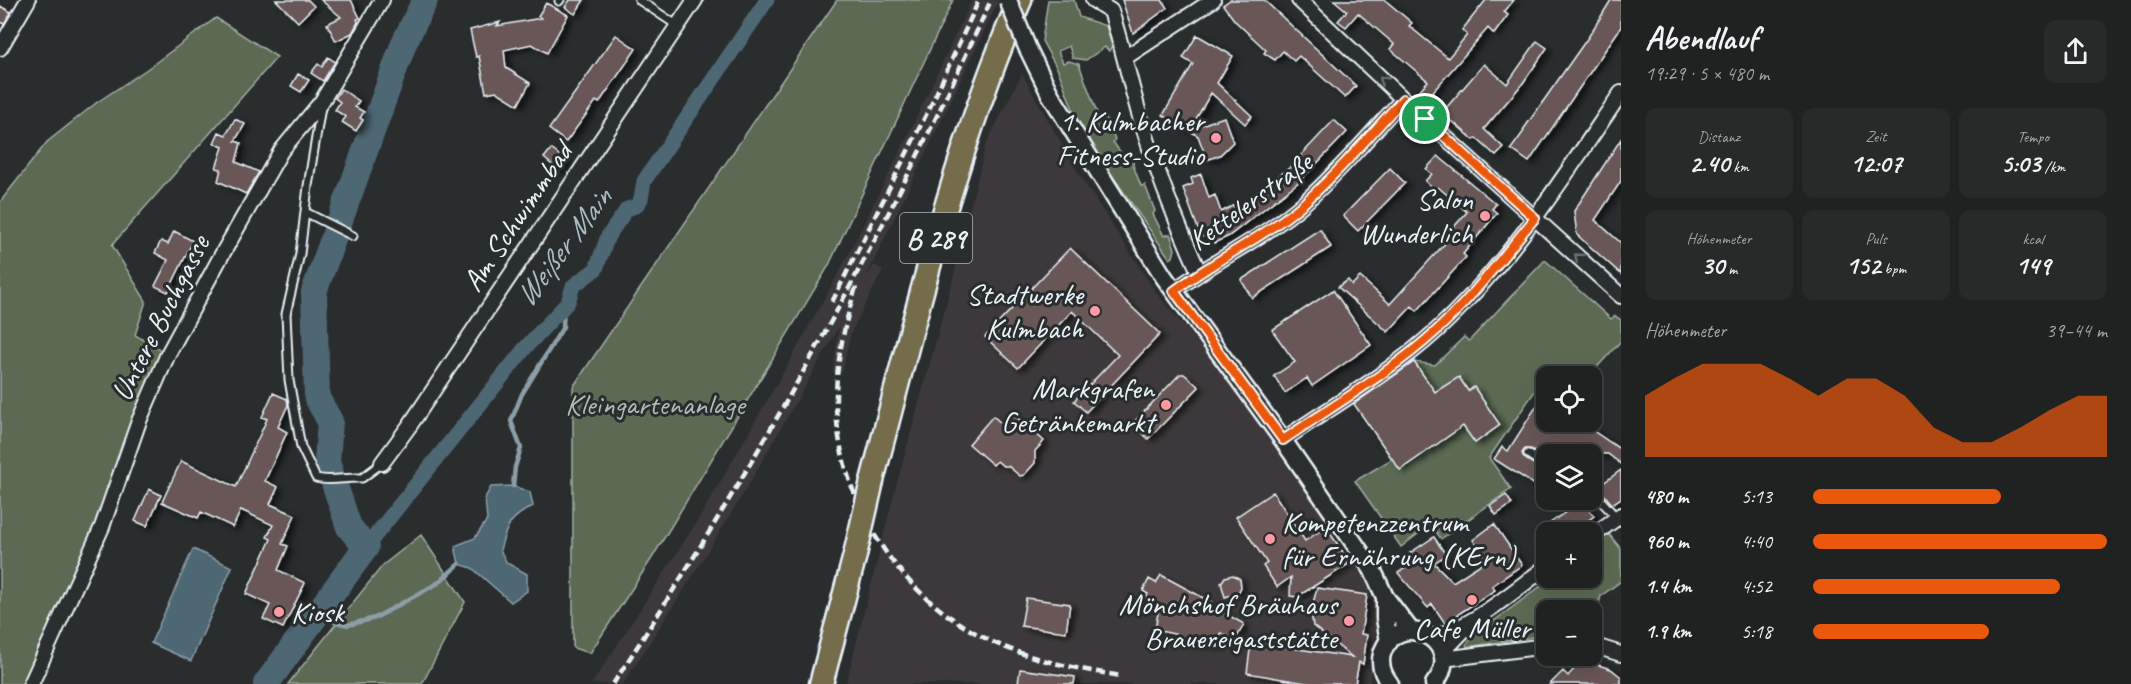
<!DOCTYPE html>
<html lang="de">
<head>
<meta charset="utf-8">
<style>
  :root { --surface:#202222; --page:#282a2a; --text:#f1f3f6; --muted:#a2a4a5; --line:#3d3f40; --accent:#ea580c }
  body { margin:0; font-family:Caveat,sans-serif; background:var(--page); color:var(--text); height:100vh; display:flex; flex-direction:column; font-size:22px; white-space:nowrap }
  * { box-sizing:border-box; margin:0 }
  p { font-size:20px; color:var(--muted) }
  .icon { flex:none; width:33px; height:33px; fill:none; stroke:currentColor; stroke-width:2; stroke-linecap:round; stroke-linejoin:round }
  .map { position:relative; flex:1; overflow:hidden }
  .sheet { display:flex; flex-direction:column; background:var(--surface); width:510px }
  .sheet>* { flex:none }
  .tools { position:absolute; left:1536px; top:366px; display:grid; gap:12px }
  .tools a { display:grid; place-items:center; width:66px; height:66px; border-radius:12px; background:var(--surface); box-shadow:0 6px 24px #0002,0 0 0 2px var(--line); font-size:30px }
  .pin { position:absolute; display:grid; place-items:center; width:51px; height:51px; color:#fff; margin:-26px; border:3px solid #fff; border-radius:50%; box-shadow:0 2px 6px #0007 }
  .round { display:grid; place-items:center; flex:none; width:63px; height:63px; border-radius:12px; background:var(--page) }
  .head { display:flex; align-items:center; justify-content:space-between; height:102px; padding:0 24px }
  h1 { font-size:33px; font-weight:700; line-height:45px }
  .figures { display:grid; grid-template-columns:repeat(3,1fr); gap:9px; height:102px; padding:6px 24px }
  .figures div { display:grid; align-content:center; border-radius:12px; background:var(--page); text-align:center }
  .figures b { font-size:26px; font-weight:700 }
  .figures small { font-size:16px; font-weight:400 }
  .figures p { font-size:16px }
  .chart { height:168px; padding:12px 24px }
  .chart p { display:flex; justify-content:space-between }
  .chart svg { width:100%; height:108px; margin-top:6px; fill:var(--accent); opacity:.7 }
  ul { padding:0 24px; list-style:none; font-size:20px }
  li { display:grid; grid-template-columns:96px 72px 1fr; align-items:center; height:45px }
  li i { height:15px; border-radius:8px; background:var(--accent) }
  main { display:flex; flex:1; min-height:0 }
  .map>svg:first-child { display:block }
  .built { fill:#3d393a }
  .green { fill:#5b6a53; stroke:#a2aea6; stroke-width:1.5 }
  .water { fill:#4e6773; stroke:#8c9ea8; stroke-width:1.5 }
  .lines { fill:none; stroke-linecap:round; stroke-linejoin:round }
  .stream { stroke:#8c9ea8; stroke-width:4.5 }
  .canal { stroke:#4e6773; stroke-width:15 }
  .river { stroke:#4e6773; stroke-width:26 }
  .building { fill:#695656; stroke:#e8f1f8; stroke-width:1.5; filter:url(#shadow) }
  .service-casing { stroke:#e8f1f8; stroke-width:11 }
  .minor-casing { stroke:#e8f1f8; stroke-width:18 }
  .tertiary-casing { stroke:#e8f1f8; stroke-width:21 }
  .trunk-casing { stroke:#e8f1f8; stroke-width:27 }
  .service { stroke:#2a2d2e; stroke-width:7 }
  .minor { stroke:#2a2d2e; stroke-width:14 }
  .tertiary { stroke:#2a2d2e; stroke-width:16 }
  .trunk { stroke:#746c4b; stroke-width:22 }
  .rail { stroke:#e8f1f8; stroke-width:4.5; stroke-dasharray:9 4.5; stroke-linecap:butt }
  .tertiary-bridge-casing { stroke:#e8f1f8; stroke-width:21; stroke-linecap:butt }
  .trunk-bridge-casing { stroke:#e8f1f8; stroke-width:27; stroke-linecap:butt }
  .tertiary-bridge { stroke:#2a2d2e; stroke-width:16 }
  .trunk-bridge { stroke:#746c4b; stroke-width:22 }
  .oneway { stroke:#6c7275 }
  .route-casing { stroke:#fff; stroke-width:12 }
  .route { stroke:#ea580c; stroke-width:8 }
  .poi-dot { fill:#ff9aa2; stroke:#2a2d2e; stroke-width:2 }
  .labels { text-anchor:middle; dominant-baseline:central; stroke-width:6; stroke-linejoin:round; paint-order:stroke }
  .shield { fill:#2a2d2e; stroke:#afb6bb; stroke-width:1.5 }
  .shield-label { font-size:28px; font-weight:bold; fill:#e8f1f8 }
  .poi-label { font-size:30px; fill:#e8f1f8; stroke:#2a2d2e; text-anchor:end }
  .street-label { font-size:30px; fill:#e8f1f8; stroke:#2a2d2e }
  .park-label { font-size:30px; fill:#b0bbb6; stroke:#2a2d2e }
  .water-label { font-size:32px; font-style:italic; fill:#aabac3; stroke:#2a2d2e }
</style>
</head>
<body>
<main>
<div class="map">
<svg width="1621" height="684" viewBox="0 0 1621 684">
  <defs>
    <filter id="shadow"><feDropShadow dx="5" dy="3" stdDeviation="3" flood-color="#0009"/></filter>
  </defs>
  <rect width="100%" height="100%" fill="#2a2d2e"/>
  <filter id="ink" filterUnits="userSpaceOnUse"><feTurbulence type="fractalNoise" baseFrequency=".0167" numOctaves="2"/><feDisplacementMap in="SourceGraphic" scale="12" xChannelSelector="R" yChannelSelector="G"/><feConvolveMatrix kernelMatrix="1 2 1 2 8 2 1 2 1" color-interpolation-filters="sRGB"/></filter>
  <g filter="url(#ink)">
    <path class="built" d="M972 0H999L866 277 874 265 883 270 852 330 846 352 843 372 833 371 839 327 749 484 692 577 623 684H592L700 517 787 366 843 265 901 150Z
      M1022 74 1077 171 1157 294 1217 365 1283 454 1349 549 1378 596 1374 656 1369 684H846L894 494 951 286 986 144Z"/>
    <path class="green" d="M837 0H953L828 267 652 558 590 653 573 648V387Z
      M1048 0H1074L1079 17 1106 26 1112 46 1109 51 1105 47 1086 60 1073 58 1069 46 1058 51 1063 63 1069 61 1079 64 1099 118 1105 116 1115 139 1113 142 1124 157 1130 152 1134 154 1133 165 1141 186 1145 185 1155 211 1153 214 1164 236 1170 234 1175 249 1173 257 1170 259 1087 139 1074 112 1058 70 1042 41Z
      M216 18 277 57 112 245 146 301 135 335 168 354 31 684H0V202L47 142 96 103 147 69Z
      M1545 260 1611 319 1615 316 1621 320V341L1589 376H1546V391L1541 386 1535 391 1489 458 1511 489 1441 539 1431 524 1401 547 1355 481 1392 459 1354 403 1414 362 1435 365 1464 337 1469 341Z
      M1609 534 1621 549V581L1601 596 1592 629V610H1546V635L1467 647 1466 645 1471 638 1545 583 1546 585 1554 580 1553 578H1592V548Z
      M421 535 465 602 422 684H288L383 565Z"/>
    <path class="water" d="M513 486 530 492 533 506C510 518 507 524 500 550L507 563 527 574V591L511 602 472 568 459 564 455 546 475 538 487 520 485 498 491 487Z
      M193 549 232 567 191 661 151 643Z"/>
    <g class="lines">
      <path class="stream" d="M513 486 515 467 521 448 511 421 522 394 563 327 564 307
        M315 617 348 625 375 618 438 583 459 564"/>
      <path class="canal" d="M366 547 526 347 568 302 573 286 596 269 608 236 627 209 636 206 641 199 644 181 767 0"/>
      <path class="river" d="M266 684 366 547 349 527 327 462 330 421 317 398 314 292 404 43 425 0"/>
    </g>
    <path class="building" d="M276 0H308L314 6 298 22Z
      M321 0H351L360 18 357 19 358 22 352 33 336 41 327 24 341 17Z
      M570 0H584L575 14 565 7Z
      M1122 0H1162L1167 8 1133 33Z
      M1230 0H1264L1356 86 1345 98 1299 56 1294 61 1283 51 1275 60 1264 53 1266 50 1235 21 1223 5Z
      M1334 0H1385L1412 23 1409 26 1448 58 1467 35 1462 30 1486 0H1514L1504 12 1508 15 1494 34 1488 28 1424 102 1416 94 1428 81 1390 49 1394 44 1358 13 1346 27 1338 21 1347 11Z
      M1611 0H1621V27L1529 162 1511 149 1524 131 1523 130 1589 36Z
      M546 3 568 15 547 53 532 44 504 50 506 68 530 83 518 105 496 91 486 93 479 56 476 57 470 30 500 22 497 26 541 18 538 16Z
      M0 6 11 12 4 24 0 22Z
      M616 35 636 49 599 103 596 101 566 142 549 129Z
      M1197 35 1233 56 1217 83 1252 116 1245 124 1211 93 1190 129 1224 117 1233 142 1220 155 1207 160 1198 136 1163 115 1193 64 1183 58Z
      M1537 41 1547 48 1523 83 1484 129 1504 148 1496 156 1476 138 1474 140 1452 121 1450 123 1440 115 1484 64 1507 84Z
      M328 57 335 62 323 81 311 73 318 64 322 67Z
      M298 74 309 80 301 92 291 86Z
      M341 89 359 101 355 107 364 112 360 118 363 120 356 131 342 122 346 117 335 110 340 102 335 98Z
      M235 119 245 124 235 141 241 143 236 162 259 172 246 194 218 181 221 169 216 168 223 147 214 143 219 132 226 135Z
      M1334 120 1347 132 1300 181 1229 236 1214 243 1210 234 1201 237 1183 188 1193 184 1191 178 1201 174 1209 198 1215 195 1221 212 1234 205 1235 209 1289 168Z
      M1621 139V181L1595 220 1621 243V274L1577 235 1574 211Z
      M551 149 567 161 559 171 544 158Z
      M1438 156 1496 204 1492 209 1497 213 1463 254 1466 257 1417 311 1412 306 1388 332 1338 287 1348 280 1352 285 1360 277 1390 304 1448 240 1445 237 1467 212 1438 187 1435 191 1425 181 1432 174 1426 169Z
      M1390 168 1405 183 1358 231 1343 216Z
      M1320 229 1331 247 1252 298 1241 280Z
      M174 231 193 241 168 292 155 286 168 260 155 253 161 241 168 244Z
      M1070 248 1160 334 1086 412 1074 401 1118 355 1072 311 1018 368 985 337Z
      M1333 290 1371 345 1312 386 1307 378 1285 393 1274 376 1295 362 1272 330Z
      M1414 362 1435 392 1459 377 1468 391 1474 387 1500 425 1475 443 1463 426 1400 470 1354 404Z
      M1180 374H1184L1199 387 1148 439 1133 423Z
      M1546 391V422H1580L1621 450V464L1608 454H1546V460L1531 449H1525L1522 453 1524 458 1546 472V492L1494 459 1502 447 1508 451Z
      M273 393 287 399 288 405 278 427 287 432 265 481 278 487 270 504 295 515 282 544 288 546 278 570 305 583 283 628 263 619 270 605 246 594 271 539 267 537 273 525 241 510 233 527 201 512 198 518 162 502 181 461 236 487 267 419 262 417Z
      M1012 413 1022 422 1027 421 1036 428 1035 433 1044 441 1035 451V463L1024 475 1020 476 1008 466H1003L997 461 993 465 969 444 993 416 1002 424Z
      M1621 470V498L1612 504 1598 487Z
      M149 489 161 495 147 526 135 521Z
      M1273 492 1305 541 1326 527 1350 563 1297 597 1290 596 1291 577 1277 587 1263 566 1267 563 1236 517Z
      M1506 495 1512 504 1496 515 1490 506Z
      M1554 500H1577L1581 503 1583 502 1594 516 1572 532H1537L1566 512Z
      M1494 524 1522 565 1492 586 1495 590 1445 623 1432 604 1428 608 1398 573 1416 561 1410 553 1434 537 1446 555 1434 563 1453 582 1487 560 1473 540Z
      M1161 575 1211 602 1206 603 1244 624 1235 641 1221 633 1218 647 1178 638 1179 635 1155 630 1159 607 1145 600 1148 594 1143 591 1149 579 1156 583Z
      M1233 575 1240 579 1241 587 1238 593 1225 597 1221 583 1225 577Z
      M1317 588 1367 595 1361 634 1367 635 1363 664 1359 662 1355 684H1312L1247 673 1251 642 1352 657 1313 626 1311 611Z
      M1026 598 1070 604 1066 632 1021 626Z
      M1582 660 1611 669 1621 677V684H1550L1563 671 1568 676Z
      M1020 669 1075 677 1074 684H1018Z"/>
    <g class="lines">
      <g class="service-casing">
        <path id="service" d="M639 0 678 26
          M559 1 560 0
          M321 107 308 186 300 254 286 314 289 380 301 447 316 478C331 482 346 477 362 478L382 463
          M305 212 353 236
          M1528 454 1546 466
          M1592 491 1617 518"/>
      </g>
      <g class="minor-casing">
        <path id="minor" d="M1093 0 1111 11C1122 46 1130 82 1140 117 1156 170 1176 222 1199 272
          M1299 0 1403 99 1621 296
          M0 48 28 0
          M1126 57 1213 0
          M1174 291C1216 259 1265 237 1304 203 1340 171 1371 134 1403 99
          M1283 440C1334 405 1390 373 1436 331 1509 264 1565 175 1621 93
          M382 463 410 425 695 0
          M1592 536 1621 515
          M1431 637C1468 631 1515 590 1546 567
          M1592 645 1621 654
          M1442 653 1464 630 1467 624
          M1443 659 1546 646
          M31 684 102 527 139 421 168 354 220 258 281 151 322 101 382 0"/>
      </g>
      <g class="tertiary-casing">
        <path id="tertiary" d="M1050 94 1164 277 1283 440 1372 569 1385 597 1411 631
          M1385 597V618L1389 642
          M1390 684C1383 675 1379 665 1382 654 1396 606 1469 642 1434 684"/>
      </g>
      <g class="trunk-casing">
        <path id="trunk" d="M872 481C915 319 953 154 1020 0
          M821 684 855 555"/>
      </g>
      <use href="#service" class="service"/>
      <use href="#minor" class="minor"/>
      <use href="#tertiary" class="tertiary"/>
      <use href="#trunk" class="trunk"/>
      <path class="rail" d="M856 287C844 325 835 367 836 407 840 503 897 593 983 637 1025 659 1076 669 1122 676
        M832 302 931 105 979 0
        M613 684C756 466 884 238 991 0"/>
      <g class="tertiary-bridge-casing">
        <path id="tertiary-bridge" d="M1008 0 1027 47 1050 94"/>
      </g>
      <g class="trunk-bridge-casing">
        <path id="trunk-bridge" d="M855 555 872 481"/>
      </g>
      <use href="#tertiary-bridge" class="tertiary-bridge"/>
      <use href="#trunk-bridge" class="trunk-bridge"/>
    </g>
    <defs><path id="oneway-chevron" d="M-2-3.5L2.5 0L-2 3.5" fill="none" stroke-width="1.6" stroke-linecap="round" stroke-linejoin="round" transform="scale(1.5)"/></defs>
    <g class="oneway">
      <use href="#oneway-chevron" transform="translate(1383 80) rotate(-136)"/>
      <use href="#oneway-chevron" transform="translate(1578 257) rotate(-138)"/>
    </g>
  </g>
  <g class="lines" filter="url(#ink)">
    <g class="route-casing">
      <path id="route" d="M1403 99 1535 218C1503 256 1473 297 1436 331 1390 373 1334 405 1283 440L1174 291C1216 259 1265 237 1304 203 1340 171 1371 134 1403 99Z"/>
    </g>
    <use href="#route" class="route"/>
  </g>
  <g class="poi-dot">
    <circle cx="1216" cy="138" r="6"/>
    <circle cx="1485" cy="216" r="6"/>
    <circle cx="1095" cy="311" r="6"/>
    <circle cx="1166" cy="405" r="6"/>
    <circle cx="1270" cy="539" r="6"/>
    <circle cx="1472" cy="600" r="6"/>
    <circle cx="279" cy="612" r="6"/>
    <circle cx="1349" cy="621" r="6"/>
  </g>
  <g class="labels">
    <rect class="shield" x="900" y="213" width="72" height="50" rx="4.5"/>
    <g class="shield-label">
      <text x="936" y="238">B 289</text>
    </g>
    <g class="poi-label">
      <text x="1204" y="121">1. Kulmbacher<tspan x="1204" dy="34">Fitness-Studio</tspan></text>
      <text x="1473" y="199">Salon<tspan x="1473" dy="34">Wunderlich</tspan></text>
      <text x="1083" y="294">Stadtwerke<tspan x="1083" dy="34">Kulmbach</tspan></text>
      <text x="1154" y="388">Markgrafen<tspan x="1154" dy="34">Getränkemarkt</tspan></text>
      <text x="1282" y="522" text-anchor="start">Kompetenzzentrum<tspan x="1282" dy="34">für Ernährung (KErn)</tspan></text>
      <text x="1337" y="604">Mönchshof Bräuhaus<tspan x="1337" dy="34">Brauereigaststätte</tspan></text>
      <text x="291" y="612" text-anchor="start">Kiosk</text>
      <text x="1472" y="628" text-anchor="middle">Cafe Müller</text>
    </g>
    <g class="street-label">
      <text transform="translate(1250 201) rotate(-36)">Kettelerstraße</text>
      <text transform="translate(517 217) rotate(-56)">Am Schwimmbad</text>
      <text transform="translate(160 318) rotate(-63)">Untere Buchgasse</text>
    </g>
    <g class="park-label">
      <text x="655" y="404">Kleingartenanlage</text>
    </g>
    <g class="water-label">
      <text transform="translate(563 247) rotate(-53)">Weißer Main</text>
    </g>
  </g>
</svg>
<div class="tools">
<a><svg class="icon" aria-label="locate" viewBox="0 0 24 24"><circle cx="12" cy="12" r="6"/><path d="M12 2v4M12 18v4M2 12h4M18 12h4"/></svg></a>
<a><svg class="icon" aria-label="layers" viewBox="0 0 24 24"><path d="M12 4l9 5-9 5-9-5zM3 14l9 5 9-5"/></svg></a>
<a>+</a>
<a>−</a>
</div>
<div class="pin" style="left:1425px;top:119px;background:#1e9e55"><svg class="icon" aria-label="arrive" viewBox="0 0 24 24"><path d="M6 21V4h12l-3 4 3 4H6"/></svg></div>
</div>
<section class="sheet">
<div class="head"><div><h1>Abendlauf</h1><p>19:29 · 5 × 480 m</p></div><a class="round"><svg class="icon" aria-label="share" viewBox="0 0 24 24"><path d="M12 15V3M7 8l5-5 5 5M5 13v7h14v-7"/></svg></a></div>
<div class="figures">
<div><p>Distanz</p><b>2.40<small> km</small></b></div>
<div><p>Zeit</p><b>12:07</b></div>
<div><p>Tempo</p><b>5:03<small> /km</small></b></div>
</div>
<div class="figures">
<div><p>Höhenmeter</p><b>30<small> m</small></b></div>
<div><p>Puls</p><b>152<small> bpm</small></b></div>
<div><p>kcal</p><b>149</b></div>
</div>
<div class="chart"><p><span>Höhenmeter</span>39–44 m</p>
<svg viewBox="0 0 160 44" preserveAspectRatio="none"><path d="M0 44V19L10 12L20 6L30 6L40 6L50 12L60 19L70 12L80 12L90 19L100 32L110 38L120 38L130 32L140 25L150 19L160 19V44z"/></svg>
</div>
<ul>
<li><b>480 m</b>5:13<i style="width:64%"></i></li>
<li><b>960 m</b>4:40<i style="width:100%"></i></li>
<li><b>1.4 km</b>4:52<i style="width:84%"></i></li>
<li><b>1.9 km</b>5:18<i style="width:60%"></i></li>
</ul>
</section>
</main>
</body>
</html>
